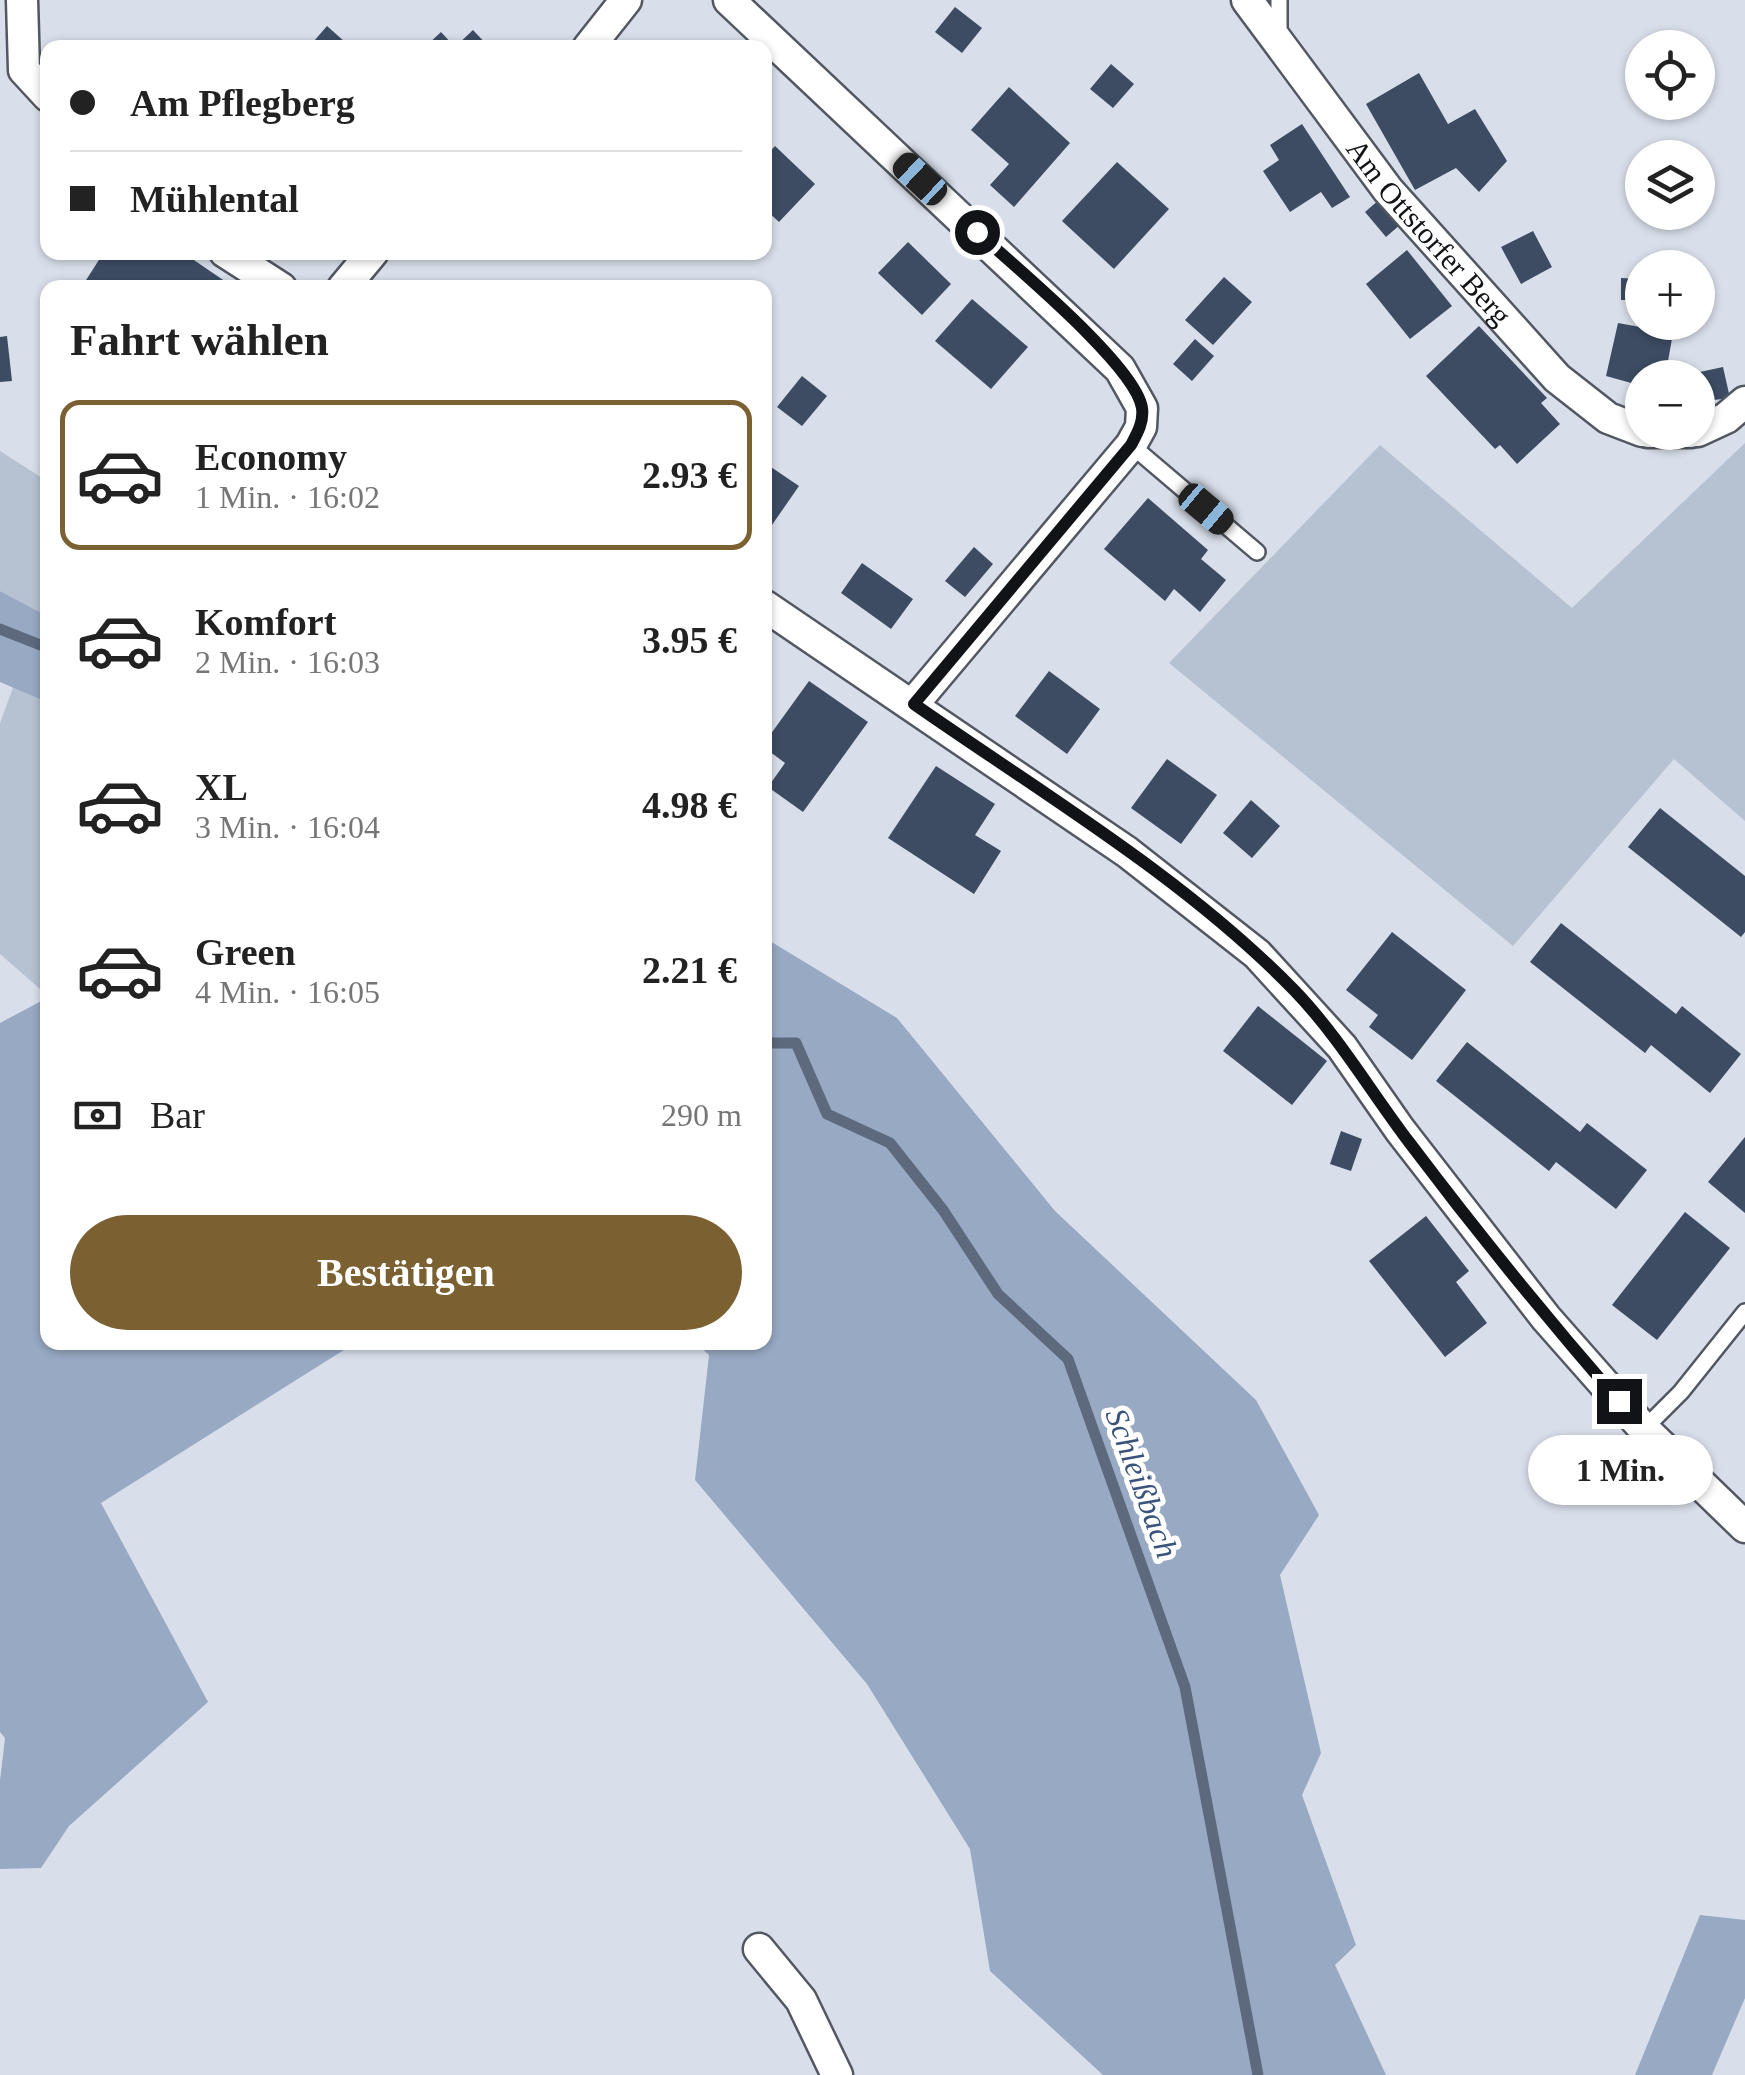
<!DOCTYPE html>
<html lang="de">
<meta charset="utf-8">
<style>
body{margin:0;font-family:Georgia,serif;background:#f6f6f6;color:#222;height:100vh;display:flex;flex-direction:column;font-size:38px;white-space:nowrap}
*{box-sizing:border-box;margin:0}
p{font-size:32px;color:#767676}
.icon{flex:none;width:55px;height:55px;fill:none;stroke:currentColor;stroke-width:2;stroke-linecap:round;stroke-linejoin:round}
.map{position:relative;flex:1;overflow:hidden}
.details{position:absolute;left:40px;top:280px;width:732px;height:1070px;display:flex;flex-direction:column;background:#fff;border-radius:20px;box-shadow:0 2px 8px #0004}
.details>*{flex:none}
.guide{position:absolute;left:40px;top:40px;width:732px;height:220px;border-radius:20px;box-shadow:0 2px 8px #0004;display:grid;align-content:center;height:220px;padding:0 30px;background:#fff}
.tools{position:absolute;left:1625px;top:30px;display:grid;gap:20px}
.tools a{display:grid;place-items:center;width:90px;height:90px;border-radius:50%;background:#fff;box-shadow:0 2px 8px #0004;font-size:50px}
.end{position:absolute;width:45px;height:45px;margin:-22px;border:12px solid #111317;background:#fff;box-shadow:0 0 0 5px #fff}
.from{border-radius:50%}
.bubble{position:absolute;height:70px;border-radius:35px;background:#fff;box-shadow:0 2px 8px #0004;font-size:32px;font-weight:600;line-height:70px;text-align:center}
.car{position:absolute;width:30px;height:60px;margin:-30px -15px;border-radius:12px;box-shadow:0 0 8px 2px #0007;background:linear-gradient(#222 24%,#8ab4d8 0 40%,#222 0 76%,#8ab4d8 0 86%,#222 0)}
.guide b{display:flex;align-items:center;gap:35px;height:95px;font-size:38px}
.guide b+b{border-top:2px solid #e0e0e0}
.guide i{width:25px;height:25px;background:#222}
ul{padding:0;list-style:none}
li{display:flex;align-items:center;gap:30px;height:150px;margin:0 20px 15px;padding:0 10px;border:5px solid transparent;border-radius:20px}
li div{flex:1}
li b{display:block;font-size:38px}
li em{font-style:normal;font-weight:600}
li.current{border-color:#7b6032}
li>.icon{width:90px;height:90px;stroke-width:1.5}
h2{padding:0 30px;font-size:45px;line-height:120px}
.pay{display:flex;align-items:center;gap:25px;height:110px;padding:0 30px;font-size:38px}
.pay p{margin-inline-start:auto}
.action{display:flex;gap:20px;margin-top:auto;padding:20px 30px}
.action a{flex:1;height:115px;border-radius:60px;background:#7b6032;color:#fff;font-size:40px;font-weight:600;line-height:115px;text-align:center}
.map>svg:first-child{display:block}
.green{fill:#b6c1d1}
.forest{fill:#97a9c3}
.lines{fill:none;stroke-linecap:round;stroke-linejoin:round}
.stream{stroke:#5d697c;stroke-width:11}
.building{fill:#3d4c63}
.lane-casing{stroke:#525861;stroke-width:20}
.street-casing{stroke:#525861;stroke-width:35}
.lane{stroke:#fff;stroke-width:15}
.street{stroke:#fff;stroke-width:30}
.route{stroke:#111317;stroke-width:12}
.labels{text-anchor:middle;stroke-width:10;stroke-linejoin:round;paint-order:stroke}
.street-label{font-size:30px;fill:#111317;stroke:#fff}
.water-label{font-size:32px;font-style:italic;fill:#39537a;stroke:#fff}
</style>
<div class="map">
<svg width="1745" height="2075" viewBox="0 0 1745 2075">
<rect width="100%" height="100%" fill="#d8dfea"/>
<path class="green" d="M1745 443V821L1674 759 1513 946 1169 663 1380 445 1572 608Z
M0 451 47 481V616L0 591Z
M14 685 47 702V995L0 954V723Z"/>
<path class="forest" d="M0 591 47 616V702L0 682Z
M765 938 897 1018 1055 1211 1256 1400 1319 1515 1280 1575 1321 1753 1302 1795 1356 1945 1335 1965 1386 2075H1103L990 1971 970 1849 867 1684 695 1480 709 1355 696 1343 765 1342Z
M47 998 48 1342 355 1343 101 1503 208 1702 69 1826 41 1868 0 1869V1781L5 1738 0 1732V1023Z
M1700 1915 1745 1920V1998L1712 2075H1635Z"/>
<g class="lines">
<path class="stream" d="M0 629 48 648
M765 1043H796L827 1114 890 1143 943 1210 998 1294 1068 1359 1185 1687 1258 2075"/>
</g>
<path class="building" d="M955 7 982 28 962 53 935 32Z
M327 26 345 42 340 48H308Z
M473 30 490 48H424L441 32 455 47Z
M1111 64 1134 84 1113 108 1090 89Z
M1419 73 1448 124 1475 109 1507 161 1479 192 1456 168 1415 190 1366 104Z
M1009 87 1070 143 1014 207 990 185 1009 164 971 130Z
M1302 124 1350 197 1332 208 1321 192 1290 212 1263 171 1279 160 1270 145Z
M775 146 815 184 779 222 765 209V157Z
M1117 162 1169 209 1114 269 1062 221Z
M1380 199 1401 224 1386 237 1365 212Z
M1533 231 1552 267 1521 284 1501 247Z
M908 242 951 284 922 315 878 273Z
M1407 250 1452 306 1410 339 1366 284Z
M104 252H182L235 288H81Z
M1224 277 1252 302 1213 345 1185 320Z
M1621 278 1642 279V300H1621Z
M972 299 1028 347 991 389 935 341Z
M1618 323 1673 333 1665 378H1642V386L1606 376Z
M1479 326 1547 398 1541 403 1560 424 1517 464 1500 445 1495 449 1426 376Z
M7 336 12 381 0 382V337Z
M1195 339 1214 356 1192 381 1173 364Z
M1723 367 1730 398 1698 402V378H1672Z
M802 376 827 396 802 426 777 407Z
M765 463 799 486 765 535Z
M1148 498 1208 550 1201 559 1226 580 1200 612 1174 589 1165 601 1104 549Z
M974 547 993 564 965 597 945 581Z
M862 563 913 599 891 629 841 593Z
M1049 671 1100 709 1067 754 1015 716Z
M809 681 868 722 803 812 768 787 785 763 765 748V742Z
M1167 759 1217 795 1181 844 1131 808Z
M936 766 995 804 975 835 1001 851 974 894 888 838Z
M1251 800 1280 826 1252 858 1223 833Z
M1660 808 1745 876V932L1741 937 1628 847Z
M1561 923 1676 1014 1682 1006 1741 1054 1710 1093 1651 1045 1645 1053 1530 962Z
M1392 932 1466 990 1412 1060 1369 1027 1378 1015 1346 990Z
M1258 1006 1327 1061 1292 1105 1223 1051Z
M1467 1042 1580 1132 1587 1123 1647 1170 1616 1209 1556 1162 1549 1171 1436 1081Z
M1341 1131 1362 1139 1351 1171 1330 1164Z
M1745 1137V1213L1708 1182Z
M1685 1212 1730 1248 1657 1340 1612 1305Z
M1426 1216 1469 1271 1456 1282 1487 1323 1445 1357 1369 1261Z"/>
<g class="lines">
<defs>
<path id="lane" d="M1279 0V37
M1131 445 1257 552
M1644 1429 1681 1392 1745 1312"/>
<g id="street">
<path d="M22 0 24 70 48 96"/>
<path d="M729 0 1120 369 1142 408 1141 427 1131 445 914 703"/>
<path id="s1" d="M1247 0 1388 190 1557 378 1608 418 1642 431"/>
<path d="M588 48 626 0"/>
<path d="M225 252 281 288"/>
<path d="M343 288 373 252"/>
<path d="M1698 431 1726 418 1745 402"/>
<path d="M1648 432H1691"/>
<path d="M765 606 1127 852 1257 954 1342 1047 1400 1130 1546 1318 1644 1429 1745 1527"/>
<path d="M759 1949 801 2000 837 2075"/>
</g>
</defs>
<use href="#lane" class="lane-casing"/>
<use href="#street" class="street-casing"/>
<use href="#lane" class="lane"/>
<use href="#street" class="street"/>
</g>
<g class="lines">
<path class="route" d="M977 232C1012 264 1136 366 1142 408 1144 422 1137 434 1131 445L914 704C1043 794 1185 878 1295 991 1339 1037 1371 1092 1409 1142 1476 1231 1546 1317 1619 1401"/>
</g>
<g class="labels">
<g class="street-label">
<text dy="10" stroke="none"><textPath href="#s1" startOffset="295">Am Ottstorfer Berg</textPath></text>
</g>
<g class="water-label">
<text transform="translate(1142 1483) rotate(70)" y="11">Schleißbach</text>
</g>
</g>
</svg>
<div class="tools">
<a><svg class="icon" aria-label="locate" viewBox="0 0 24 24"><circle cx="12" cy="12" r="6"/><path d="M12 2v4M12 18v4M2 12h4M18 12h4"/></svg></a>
<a><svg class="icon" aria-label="layers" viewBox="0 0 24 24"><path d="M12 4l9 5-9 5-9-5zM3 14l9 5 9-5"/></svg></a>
<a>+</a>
<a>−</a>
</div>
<i class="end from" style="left:977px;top:232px"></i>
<i class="end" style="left:1619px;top:1401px"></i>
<div class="bubble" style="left:1528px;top:1435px;width:185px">1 Min.</div>
<i class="car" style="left:920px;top:179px;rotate:313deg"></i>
<i class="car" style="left:1206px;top:509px;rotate:130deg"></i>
<div class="guide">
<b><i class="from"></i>Am Pflegberg</b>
<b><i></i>Mühlental</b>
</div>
<section class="details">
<h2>Fahrt wählen</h2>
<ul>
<li class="current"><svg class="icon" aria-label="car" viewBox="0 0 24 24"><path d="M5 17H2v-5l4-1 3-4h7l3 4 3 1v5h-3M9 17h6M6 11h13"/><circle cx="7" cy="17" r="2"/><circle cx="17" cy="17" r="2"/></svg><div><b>Economy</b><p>1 Min. · 16:02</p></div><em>2.93 €</em></li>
<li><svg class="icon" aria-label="car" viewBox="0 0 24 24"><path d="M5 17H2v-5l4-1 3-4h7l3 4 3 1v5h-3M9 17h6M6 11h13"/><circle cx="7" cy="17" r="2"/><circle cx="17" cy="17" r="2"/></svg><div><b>Komfort</b><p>2 Min. · 16:03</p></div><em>3.95 €</em></li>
<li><svg class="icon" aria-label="car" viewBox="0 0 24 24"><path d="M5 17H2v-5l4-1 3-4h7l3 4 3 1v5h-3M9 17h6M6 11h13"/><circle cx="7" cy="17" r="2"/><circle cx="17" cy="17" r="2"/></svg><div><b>XL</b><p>3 Min. · 16:04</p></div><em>4.98 €</em></li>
<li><svg class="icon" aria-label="car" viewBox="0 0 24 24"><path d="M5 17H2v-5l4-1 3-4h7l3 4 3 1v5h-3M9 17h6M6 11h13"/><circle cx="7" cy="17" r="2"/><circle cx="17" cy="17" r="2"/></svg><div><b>Green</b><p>4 Min. · 16:05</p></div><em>2.21 €</em></li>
</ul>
<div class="pay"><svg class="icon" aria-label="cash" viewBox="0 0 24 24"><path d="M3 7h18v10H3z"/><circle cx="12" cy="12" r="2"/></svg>Bar<p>290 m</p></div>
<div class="action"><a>Bestätigen</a></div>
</section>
</div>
